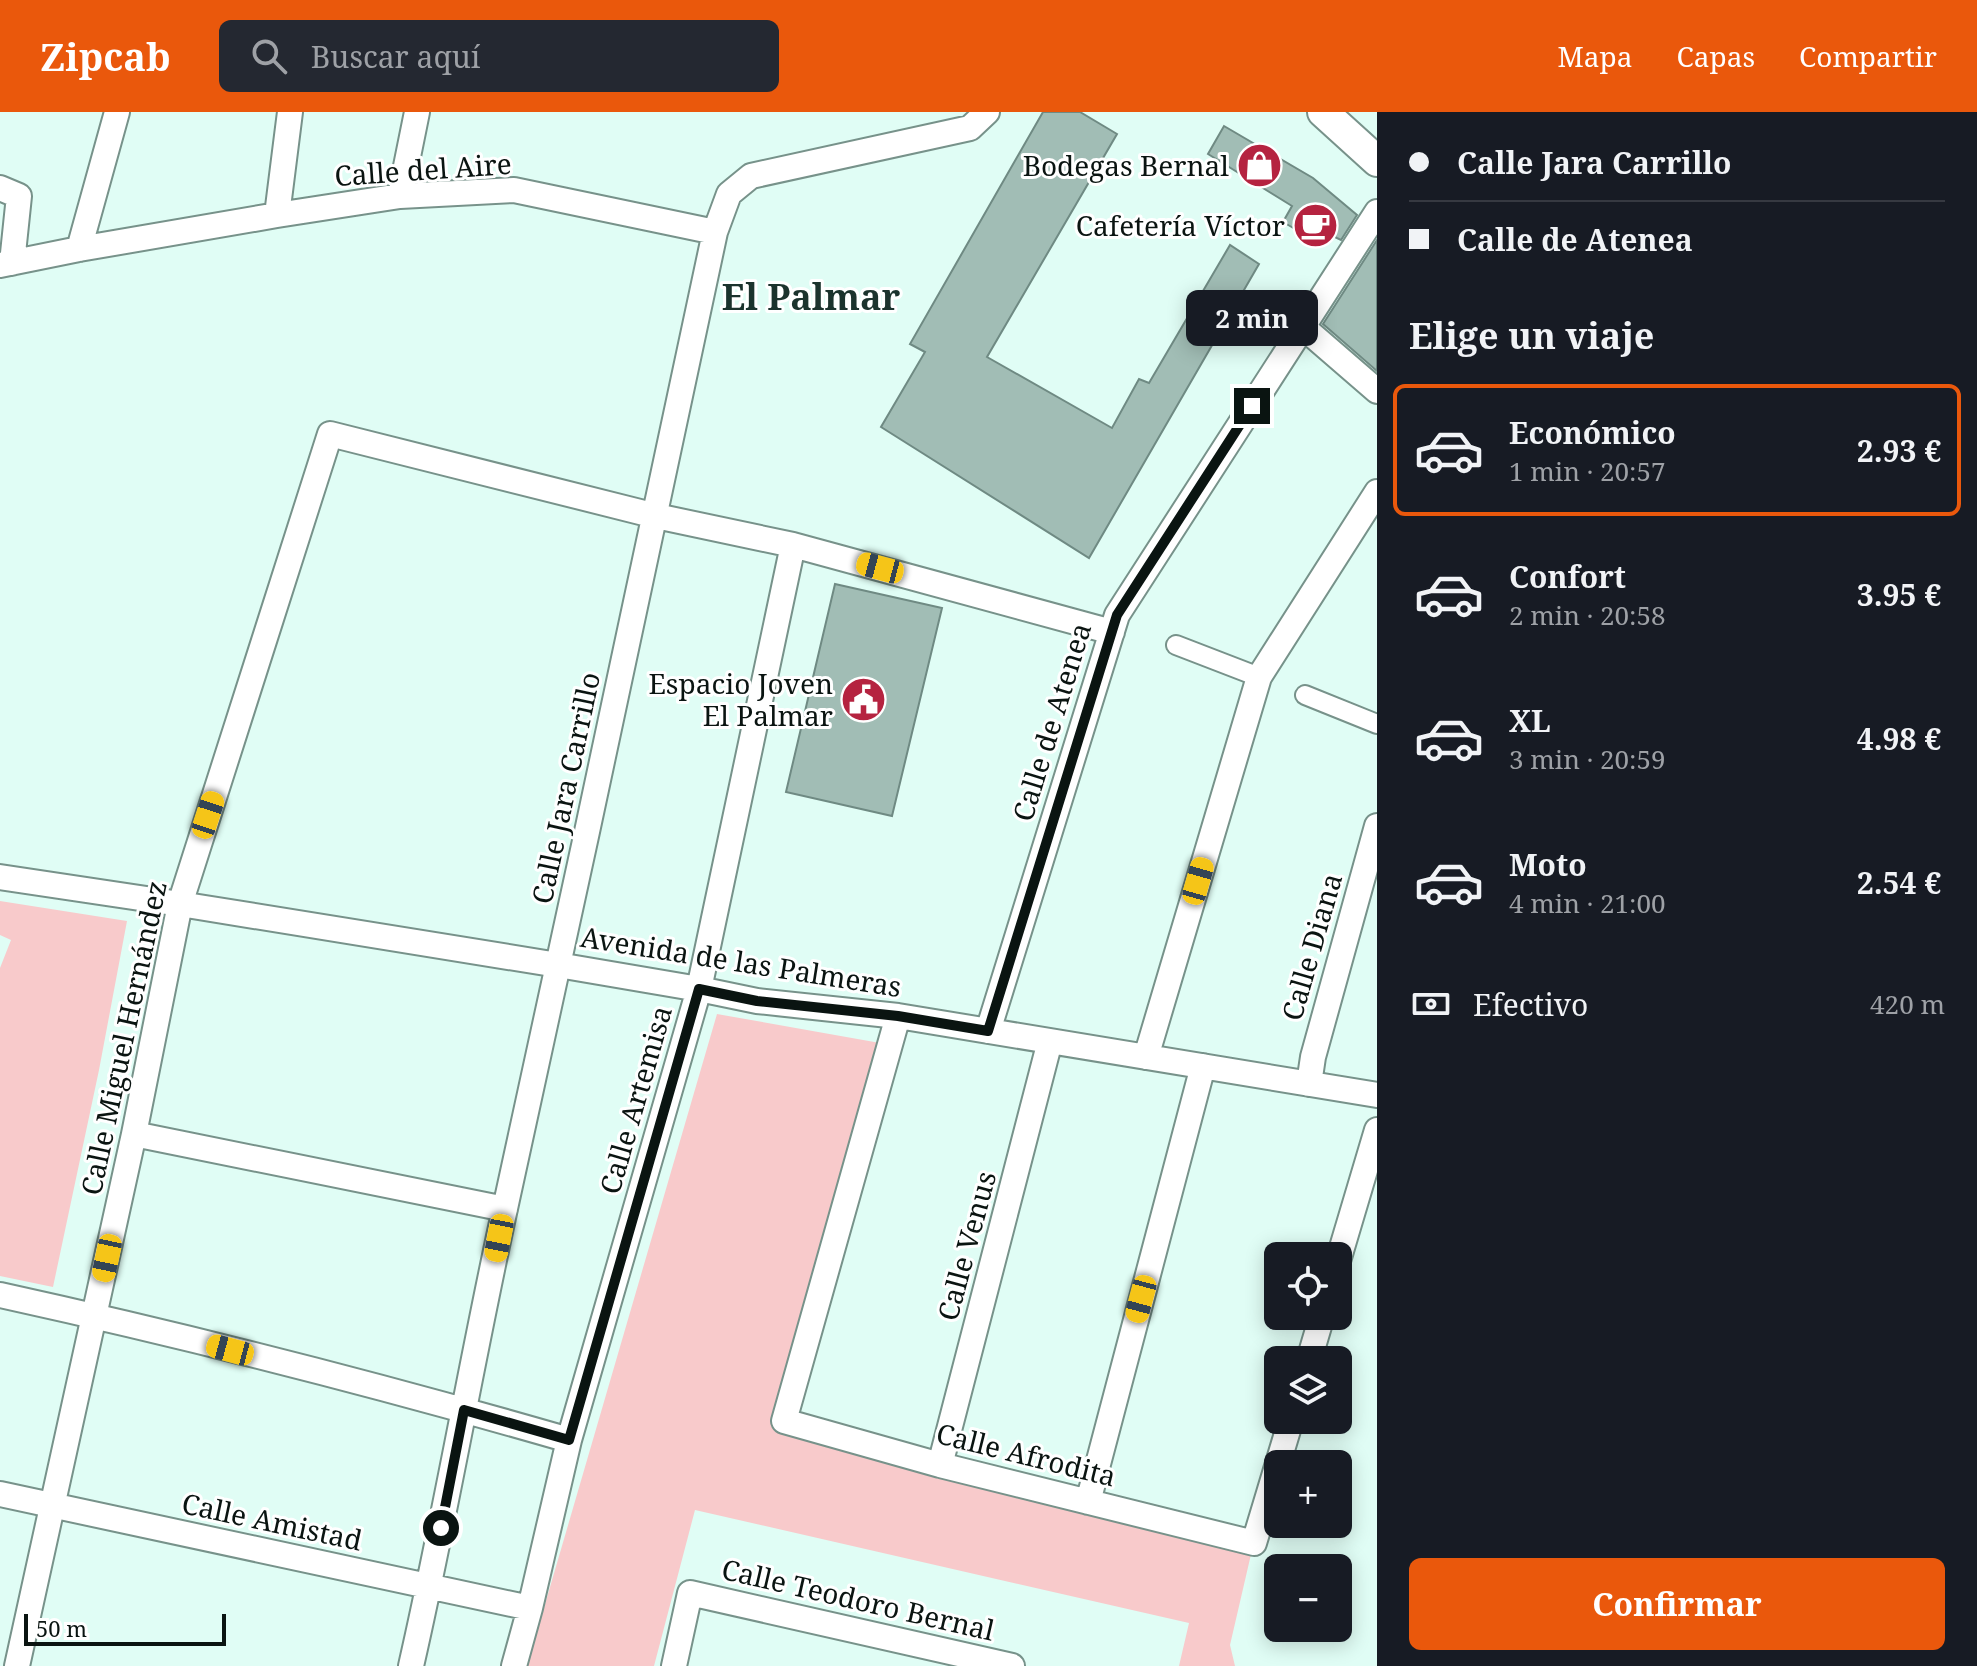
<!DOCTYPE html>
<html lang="es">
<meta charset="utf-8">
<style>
body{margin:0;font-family:"Noto Serif",serif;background:#242831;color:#f1f3f6;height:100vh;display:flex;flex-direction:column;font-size:30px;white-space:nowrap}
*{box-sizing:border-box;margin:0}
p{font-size:26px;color:#9ea1a6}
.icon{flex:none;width:44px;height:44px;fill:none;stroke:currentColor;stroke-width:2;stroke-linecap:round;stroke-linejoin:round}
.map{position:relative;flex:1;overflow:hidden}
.sheet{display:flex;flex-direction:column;background:#171b24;width:600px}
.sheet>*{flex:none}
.guide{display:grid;align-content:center;height:176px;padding:0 32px;background:#171b24}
.controls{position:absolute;left:1264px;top:1130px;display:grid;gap:16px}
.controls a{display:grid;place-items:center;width:88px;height:88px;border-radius:12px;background:#171b24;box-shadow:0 4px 20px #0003;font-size:40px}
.scale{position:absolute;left:24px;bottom:20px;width:202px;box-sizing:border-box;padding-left:8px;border:4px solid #0a1411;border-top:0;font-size:22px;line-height:28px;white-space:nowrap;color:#0a1411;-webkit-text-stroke:6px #fff;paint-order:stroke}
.end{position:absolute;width:36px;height:36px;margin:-18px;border:10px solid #0a1411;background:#fff;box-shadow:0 0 0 4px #fff}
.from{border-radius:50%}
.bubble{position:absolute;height:56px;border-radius:12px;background:#171b24;box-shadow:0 4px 20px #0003;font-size:26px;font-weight:700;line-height:56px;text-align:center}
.car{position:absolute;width:24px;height:48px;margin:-24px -12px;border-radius:10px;box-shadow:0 0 6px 2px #0007;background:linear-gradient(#f5c518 24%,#345 0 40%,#f5c518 0 76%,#345 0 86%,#f5c518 0)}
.guide b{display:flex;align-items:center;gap:28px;height:76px;font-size:30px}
.guide b+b{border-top:2px solid #363941}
.guide i{width:20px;height:20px;background:#f1f3f6}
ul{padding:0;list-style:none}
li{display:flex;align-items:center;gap:24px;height:132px;margin:0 16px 12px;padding:0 16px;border:4px solid transparent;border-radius:12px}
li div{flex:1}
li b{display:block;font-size:30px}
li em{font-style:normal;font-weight:700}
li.current{border-color:#ea580c}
li>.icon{width:72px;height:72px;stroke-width:1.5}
h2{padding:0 32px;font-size:36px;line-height:96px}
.pay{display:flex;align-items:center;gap:20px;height:88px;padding:0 32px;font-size:30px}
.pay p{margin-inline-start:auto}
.button{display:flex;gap:16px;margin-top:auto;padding:16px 32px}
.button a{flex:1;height:92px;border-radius:12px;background:#ea580c;color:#fff;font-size:32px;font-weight:700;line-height:92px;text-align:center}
header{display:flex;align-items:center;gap:48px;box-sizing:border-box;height:112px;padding:0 40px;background:#ea580c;color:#fff}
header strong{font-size:38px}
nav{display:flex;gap:44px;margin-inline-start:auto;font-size:28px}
.search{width:560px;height:72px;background:#242831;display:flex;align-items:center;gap:20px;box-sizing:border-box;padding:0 28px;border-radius:12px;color:#9ea1a6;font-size:30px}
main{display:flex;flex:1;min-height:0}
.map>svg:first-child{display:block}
.green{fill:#f8cacb}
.building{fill:#a1bdb5;stroke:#6f8a83;stroke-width:2}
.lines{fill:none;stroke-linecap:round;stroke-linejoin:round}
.pedestrian-casing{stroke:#77928a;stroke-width:22}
.minor-casing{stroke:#77928a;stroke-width:28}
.tertiary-casing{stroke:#77928a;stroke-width:34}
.pedestrian{stroke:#fff;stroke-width:18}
.minor{stroke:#fff;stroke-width:24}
.tertiary{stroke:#fff;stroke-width:30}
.route{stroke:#0a1411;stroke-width:10}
.labels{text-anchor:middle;stroke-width:6;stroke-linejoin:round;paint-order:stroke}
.poi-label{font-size:28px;fill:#0a1411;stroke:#fff;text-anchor:end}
.street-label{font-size:28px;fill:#0a1411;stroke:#fff}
.district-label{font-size:36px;font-weight:bold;fill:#1b332d;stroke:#fff}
</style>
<header>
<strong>Zipcab</strong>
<div class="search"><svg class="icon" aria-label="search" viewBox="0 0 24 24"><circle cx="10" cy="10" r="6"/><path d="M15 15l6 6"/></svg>Buscar aquí</div>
<nav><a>Mapa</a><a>Capas</a><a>Compartir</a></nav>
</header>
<main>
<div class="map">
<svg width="1377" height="1554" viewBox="0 0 1377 1554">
<rect width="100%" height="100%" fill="#e0fdf5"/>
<path class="green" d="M0 789 127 809 99 958 53 1175 0 1164V856L11 828 0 823Z
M717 902 880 931 772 1312 1252 1438 1230 1533 1235 1554H1179L1189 1511 695 1398 654 1554H527Z"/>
<path class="building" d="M1043 0H1080L1117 22 987 245 1112 316 1139 267 1149 271 1230 133 1259 152 1089 446 881 315 925 240 910 232Z
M1224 14 1313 66 1357 103 1341 128 1320 118 1314 128 1283 110 1292 94 1208 42Z
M1377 128V259L1323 212Z
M835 472 942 496 892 704 786 680Z"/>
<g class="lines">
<defs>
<path id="pedestrian" d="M1176 533 1259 565
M1305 583 1377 612"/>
<path id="minor" d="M0 76 19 84 12 151
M400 84 417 0
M277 103 290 0
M79 137 117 0
M0 153 79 137 277 103 400 84 514 78 715 120
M1303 215 1377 279
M0 765 180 792 558 853 699 877 757 889 898 904 1377 983
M898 904 784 1309 940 1353 1254 1431 1291 1308
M988 919 1117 503 1377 100
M1146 945 1259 565 1377 380
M1309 972 1313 945 1377 714
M134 1022 505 1097
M1338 1149 1377 1018
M0 1183C191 1225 382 1274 569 1328
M1309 1248 1322 1204
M940 1353 1050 929
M0 1382 530 1496
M1088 1390 1203 954
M17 1554 134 1022 180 792 330 322 656 404 793 433 1112 520
M411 1554C446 1401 472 1246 506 1092 576 768 648 445 715 120L729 82 751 64 970 16 987 0
M514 1554 530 1496 569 1328 699 877 793 433
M674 1554 690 1481 1012 1554"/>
<path id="tertiary" d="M1323 0 1377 49"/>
</defs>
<use href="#pedestrian" class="pedestrian-casing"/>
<use href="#minor" class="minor-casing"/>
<use href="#tertiary" class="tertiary-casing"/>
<use href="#pedestrian" class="pedestrian"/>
<use href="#minor" class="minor"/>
<use href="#tertiary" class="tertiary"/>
</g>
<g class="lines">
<path class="route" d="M441 1416 464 1298 569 1328 699 877 757 889 898 904 988 919 1117 503 1252 294"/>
</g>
<defs>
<symbol id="shop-disc" viewBox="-11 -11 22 22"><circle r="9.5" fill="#b52340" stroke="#fff"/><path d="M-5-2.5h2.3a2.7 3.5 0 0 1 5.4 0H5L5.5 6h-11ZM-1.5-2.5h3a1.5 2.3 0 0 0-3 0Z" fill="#fff"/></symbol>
<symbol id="cafe-disc" viewBox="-11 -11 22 22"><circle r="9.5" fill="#b52340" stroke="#fff"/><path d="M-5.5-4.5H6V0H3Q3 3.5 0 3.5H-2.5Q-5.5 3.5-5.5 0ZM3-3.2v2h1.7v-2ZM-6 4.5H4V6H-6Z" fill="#fff"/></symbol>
<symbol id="civic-disc" viewBox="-11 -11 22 22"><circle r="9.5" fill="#b52340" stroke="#fff"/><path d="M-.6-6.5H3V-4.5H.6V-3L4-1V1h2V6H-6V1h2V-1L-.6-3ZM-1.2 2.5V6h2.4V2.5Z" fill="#fff"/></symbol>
</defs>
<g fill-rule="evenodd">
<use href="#shop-disc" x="1234" y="28" width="51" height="51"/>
<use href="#cafe-disc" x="1290" y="88" width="51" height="51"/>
<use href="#civic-disc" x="838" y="562" width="51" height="51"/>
</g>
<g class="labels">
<g class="poi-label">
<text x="1229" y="64">Bodegas Bernal</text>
<text x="1285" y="124">Cafetería Víctor</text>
<text x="833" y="582">Espacio Joven<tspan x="833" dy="32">El Palmar</tspan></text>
</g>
<g class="street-label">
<text transform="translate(423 58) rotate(-4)" y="10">Calle del Aire</text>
<text transform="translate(1052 610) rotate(-73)" y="10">Calle de Atenea</text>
<text transform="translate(566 676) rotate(-78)" y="10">Calle Jara Carrillo</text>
<text transform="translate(1312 835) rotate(-74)" y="10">Calle Diana</text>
<text transform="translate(741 850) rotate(9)" y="10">Avenida de las Palmeras</text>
<text transform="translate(124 926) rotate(-78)" y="10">Calle Miguel Hernández</text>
<text transform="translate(636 988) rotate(-74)" y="10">Calle Artemisa</text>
<text transform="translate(967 1134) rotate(-75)" y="10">Calle Venus</text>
<text transform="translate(1026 1343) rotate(14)" y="10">Calle Afrodita</text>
<text transform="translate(272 1410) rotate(12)" y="10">Calle Amistad</text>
<text transform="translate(858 1488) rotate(13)" y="10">Calle Teodoro Bernal</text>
</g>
<g class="district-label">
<text x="811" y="198">El Palmar</text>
</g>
</g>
</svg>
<div class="controls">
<a><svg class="icon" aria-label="locate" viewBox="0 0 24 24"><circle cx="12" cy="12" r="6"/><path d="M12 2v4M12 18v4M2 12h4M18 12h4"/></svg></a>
<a><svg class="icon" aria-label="layers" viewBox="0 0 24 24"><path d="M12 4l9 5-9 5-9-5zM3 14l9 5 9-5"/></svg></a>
<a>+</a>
<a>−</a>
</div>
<div class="scale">50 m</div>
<i class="end from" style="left:441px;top:1416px"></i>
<i class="end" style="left:1252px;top:294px"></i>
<div class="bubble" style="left:1186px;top:178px;width:132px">2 min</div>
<i class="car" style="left:880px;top:456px;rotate:285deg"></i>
<i class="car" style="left:208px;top:703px;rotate:18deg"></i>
<i class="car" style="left:1198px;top:769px;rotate:16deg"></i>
<i class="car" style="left:499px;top:1126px;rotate:191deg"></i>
<i class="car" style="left:107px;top:1146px;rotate:192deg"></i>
<i class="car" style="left:1141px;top:1187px;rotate:195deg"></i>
<i class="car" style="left:230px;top:1238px;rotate:285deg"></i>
</div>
<section class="sheet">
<div class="guide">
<b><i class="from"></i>Calle Jara Carrillo</b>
<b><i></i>Calle de Atenea</b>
</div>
<h2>Elige un viaje</h2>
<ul>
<li class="current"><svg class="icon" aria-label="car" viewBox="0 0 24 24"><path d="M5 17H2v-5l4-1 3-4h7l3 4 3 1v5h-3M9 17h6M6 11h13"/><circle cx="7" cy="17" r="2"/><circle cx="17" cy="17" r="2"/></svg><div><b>Económico</b><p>1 min · 20:57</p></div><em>2.93 €</em></li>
<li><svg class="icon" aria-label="car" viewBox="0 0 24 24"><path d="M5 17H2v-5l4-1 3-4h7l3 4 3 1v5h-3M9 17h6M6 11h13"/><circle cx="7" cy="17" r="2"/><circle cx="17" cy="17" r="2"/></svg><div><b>Confort</b><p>2 min · 20:58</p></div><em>3.95 €</em></li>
<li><svg class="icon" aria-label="car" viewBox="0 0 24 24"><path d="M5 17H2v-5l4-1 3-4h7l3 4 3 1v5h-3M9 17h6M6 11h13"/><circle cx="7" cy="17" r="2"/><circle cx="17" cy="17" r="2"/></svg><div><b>XL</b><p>3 min · 20:59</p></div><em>4.98 €</em></li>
<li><svg class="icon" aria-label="car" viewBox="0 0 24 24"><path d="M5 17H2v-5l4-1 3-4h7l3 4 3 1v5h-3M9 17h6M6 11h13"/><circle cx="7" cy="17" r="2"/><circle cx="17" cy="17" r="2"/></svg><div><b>Moto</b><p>4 min · 21:00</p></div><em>2.54 €</em></li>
</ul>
<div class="pay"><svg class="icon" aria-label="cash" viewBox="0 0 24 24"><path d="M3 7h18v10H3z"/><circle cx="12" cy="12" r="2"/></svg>Efectivo<p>420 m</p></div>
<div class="button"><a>Confirmar</a></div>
</section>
</main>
